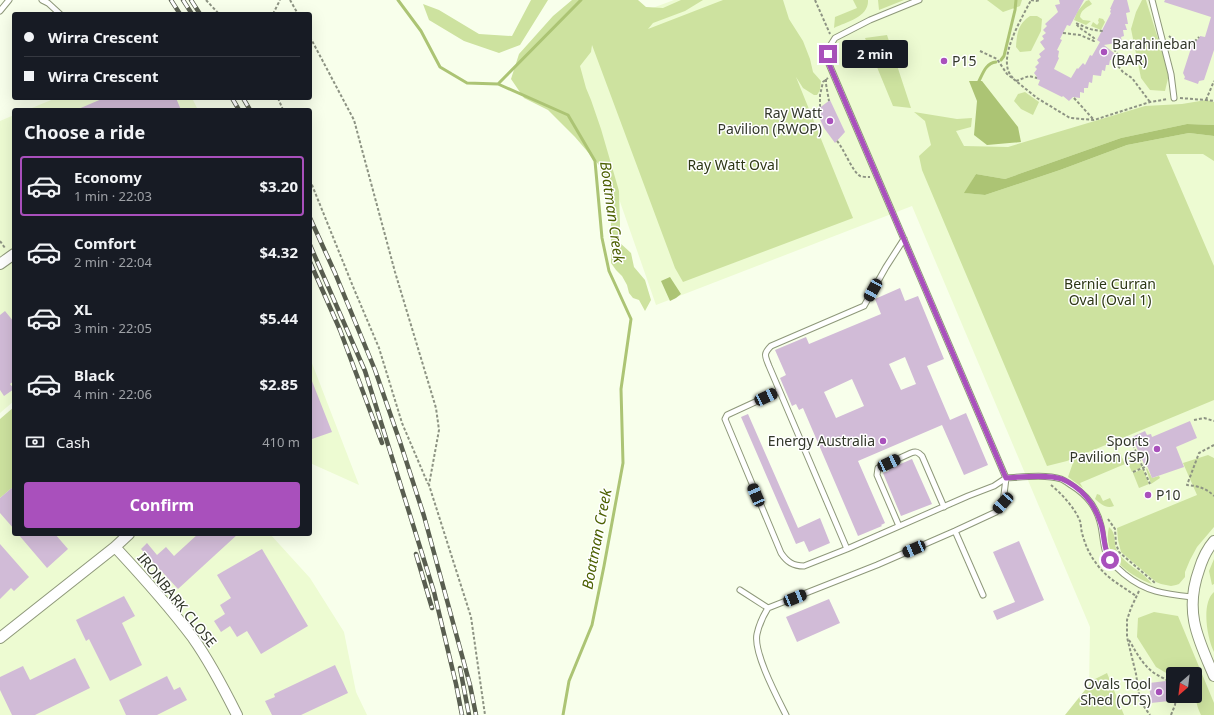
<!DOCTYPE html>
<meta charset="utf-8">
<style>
body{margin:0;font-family:"Noto Sans",sans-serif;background:#242831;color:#f1f3f6;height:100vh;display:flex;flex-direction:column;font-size:15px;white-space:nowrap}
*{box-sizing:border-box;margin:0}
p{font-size:13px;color:#9ea1a6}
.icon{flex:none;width:22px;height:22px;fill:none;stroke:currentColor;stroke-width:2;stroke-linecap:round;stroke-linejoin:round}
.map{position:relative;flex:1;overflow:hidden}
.drawer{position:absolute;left:12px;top:108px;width:300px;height:428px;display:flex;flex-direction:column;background:#171b24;border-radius:4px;box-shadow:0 4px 16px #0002}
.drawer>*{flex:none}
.guide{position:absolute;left:12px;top:12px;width:300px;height:88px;border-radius:4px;box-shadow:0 4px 16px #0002;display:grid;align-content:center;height:88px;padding:0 12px;background:#171b24}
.needle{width:26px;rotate:208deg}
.tools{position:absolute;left:1166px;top:667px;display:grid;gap:8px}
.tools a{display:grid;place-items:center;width:36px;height:36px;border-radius:4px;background:#171b24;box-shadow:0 4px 16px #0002;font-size:20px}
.end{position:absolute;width:18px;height:18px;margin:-9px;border:5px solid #a950bc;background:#fff;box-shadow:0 0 0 2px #fff}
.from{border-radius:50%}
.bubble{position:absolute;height:28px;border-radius:4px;background:#171b24;box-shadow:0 4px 16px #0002;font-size:13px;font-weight:700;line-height:28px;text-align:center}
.car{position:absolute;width:12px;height:24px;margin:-12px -6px;border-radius:5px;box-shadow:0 0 3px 1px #0007;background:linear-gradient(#222 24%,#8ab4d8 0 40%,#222 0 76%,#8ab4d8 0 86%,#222 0)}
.guide b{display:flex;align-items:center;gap:14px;height:38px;font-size:15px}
.guide b+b{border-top:1px solid #363941}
.guide i{width:10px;height:10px;background:#f1f3f6}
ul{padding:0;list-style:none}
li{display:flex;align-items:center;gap:12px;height:60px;margin:0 8px 6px;padding:0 4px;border:2px solid transparent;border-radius:4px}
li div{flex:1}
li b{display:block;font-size:15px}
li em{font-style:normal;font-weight:700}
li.current{border-color:#a950bc}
li>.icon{width:36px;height:36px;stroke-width:1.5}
h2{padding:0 12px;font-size:18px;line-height:48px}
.pay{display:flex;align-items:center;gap:10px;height:44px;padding:0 12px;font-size:15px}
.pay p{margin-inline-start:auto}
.button{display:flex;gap:8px;margin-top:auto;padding:8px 12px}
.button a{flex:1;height:46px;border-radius:4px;background:#a950bc;color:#fff;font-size:16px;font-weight:700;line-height:46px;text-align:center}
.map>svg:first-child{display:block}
.built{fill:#edfbd2;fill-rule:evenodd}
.green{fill:#cde29f}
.water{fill:#acc474}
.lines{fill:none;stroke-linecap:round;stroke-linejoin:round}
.stream{stroke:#acc474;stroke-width:3}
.building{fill:#d1bbd7;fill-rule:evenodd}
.lane-casing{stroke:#8e987a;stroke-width:7}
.street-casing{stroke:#8e987a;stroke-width:12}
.path{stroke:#8d9383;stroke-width:2;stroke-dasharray:3 2;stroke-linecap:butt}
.lane{stroke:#fff;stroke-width:5}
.street{stroke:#fff;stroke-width:10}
.rail-casing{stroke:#595e50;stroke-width:4.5}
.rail{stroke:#fff;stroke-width:3;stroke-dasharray:9;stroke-linecap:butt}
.route{stroke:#a950bc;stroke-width:5}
.poi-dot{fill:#a950bc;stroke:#fff;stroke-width:1.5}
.labels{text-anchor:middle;stroke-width:3;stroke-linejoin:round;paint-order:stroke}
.poi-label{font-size:14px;fill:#32372a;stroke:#fff;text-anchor:end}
.park-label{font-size:14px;fill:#2d3715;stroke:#fff}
.street-label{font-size:14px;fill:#32372a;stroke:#fff}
.water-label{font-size:15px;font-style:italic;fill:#4c6000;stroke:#fff}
</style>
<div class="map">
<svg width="1214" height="715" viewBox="0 0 1214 715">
<rect width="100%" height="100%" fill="#f8ffeb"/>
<path class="built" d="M674 0H1214V715H1075L1089 688 1090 627 912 206 656 305 564 41ZM1173 674H1195V696H1173Z
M56 98H192L198 110H27Z
M14 115V401L0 413V121Z
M310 358 359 485 310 463Z
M14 486V534H270L310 578 344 632 356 692 367 715H0V498Z"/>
<path class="green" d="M531 0H548L520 45 499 53 464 41 429 20 423 4 439 10 479 34 512 36Z
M572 0H638L646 7 663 8 681 0H703L685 11 653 23 648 29 723 0H783L789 19 803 41 810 59 813 72 821 81 820 90 817 95H814L803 88 796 77 853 218 683 282 675 268 592 45 591 52 580 66 586 88 591 100 601 129 619 191 620 225 619 242 631 253 634 267 645 280 651 300 645 311 639 300 633 298 629 293 627 285 622 276 616 270 611 263V224L607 193 599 165 575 137 548 110 524 98 511 79 519 54 553 16Z
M853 0H868C869 17 847 22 834 28L835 17 857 8Z
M878 0H904L879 10Z
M987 0H1022L1020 6 1003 12Z
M1089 0 1092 4C1086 8 1081 10 1080 17L1083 20 1091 21 1086 25 1074 20 1077 12 1086 1Z
M1142 0H1146L1169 74 1165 91 1150 90 1141 78 1131 29 1136 12Z
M1030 16H1037L1042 19 1041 31 1031 51 1020 52 1016 47C1017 33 1018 24 1030 16Z
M1099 18 1103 19 1105 22 1101 30 1091 26 1093 22 1097 25 1098 24 1099 22 1098 21Z
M887 35 911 108 893 106 865 38Z
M1025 92 1039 102 1033 115 1021 109 1014 101 1018 94Z
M1206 100 1214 102V125L1187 124 1121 138 1005 179 976 174 965 193 985 195 1060 170 1127 145 1189 133 1214 136V161L1203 154H1166L1214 266V400L1067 461 1047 466 922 170 919 156 931 145 925 121 914 112 957 119 972 118 971 127 956 131 964 146 1008 147 1145 106 1182 104Z
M14 407V486L0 498V419Z
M1095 452 1099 463 1120 453 1125 464 1080 483 1083 488 1068 477 1074 460Z
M1136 454 1142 467 1132 472 1126 459Z
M1208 455 1214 458V527L1197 547 1190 560 1185 572V577L1179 584 1176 585 1171 586 1161 584 1156 582 1121 552 1118 540 1117 528 1197 495 1183 463Z
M1147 468 1152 478 1159 476 1160 478 1151 484 1146 469Z
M1143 469 1149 484 1139 488 1133 473Z
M1097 494 1100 495 1103 501 1110 498 1114 506C1106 509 1101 504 1095 499Z
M1109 527C1117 533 1113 543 1117 551 1125 565 1143 571 1152 584 1128 575 1102 556 1109 527Z
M1214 559V584L1212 585 1209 571Z
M1214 592V652C1207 638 1201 603 1214 592Z
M1154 612 1178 616 1214 703V715H1201C1194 702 1195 688 1195 674H1173V677L1156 667 1137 637 1138 618Z
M1107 673 1124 715H1065L1093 680Z"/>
<path class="water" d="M969 81H982L1018 127 1021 142 987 145 974 135 977 101Z
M1187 124 1214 125V136L1189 133 1127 145 1060 170 985 195 964 193 976 174 1005 179 1121 138Z
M670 277 681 294 676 298 670 301 661 281Z"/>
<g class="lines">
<path class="stream" d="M398 0 421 31 440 67 467 83 498 84 568 115 595 161 602 238 609 271 631 319 621 389 623 463 604 566 592 625 569 681 563 715
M1001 60 1004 56 1015 10 1016 0
M979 81C983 73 986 63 996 62
M498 84 581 0"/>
</g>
<path class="building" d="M1059 0H1084L1070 26 1067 25 1060 39 1062 40 1057 50 1059 51 1058 57 1059 58 1054 69 1071 78 1077 68 1078 69 1083 63 1085 65 1090 55 1092 56 1100 42 1097 40 1111 13 1110 12 1111 9H1110L1114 0H1127L1130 12 1126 13 1128 24H1125L1127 30H1123L1124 36 1121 37 1122 42 1104 45 1114 53 1113 60H1110L1109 65H1106L1105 71 1102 70 1101 76 1093 75 1092 83 1089 82 1088 88H1084V93L1080 92V98L1073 97 1069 101 1063 96 1062 97 1038 85 1040 80 1036 79 1037 77 1034 73 1037 69 1035 67 1039 63 1037 60 1041 57 1039 54 1045 49 1040 42 1044 39 1042 36 1046 33 1043 30 1047 26 1045 24 1058 12 1055 5 1060 4Z
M1165 0H1214V50L1204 80 1199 81 1198 84 1184 79 1185 77 1183 73 1192 45 1199 38 1200 36 1205 37 1211 17 1164 2Z
M104 98H176L181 110H76Z
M830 100 845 132 835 143 824 128 817 113 818 109Z
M900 288 905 301 918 296 944 359 927 366 950 420 966 413 988 465 964 475 942 425 858 461 885 523 881 525 882 526 858 536 803 408 799 410 796 404 792 406 780 378 786 375 775 350 806 337 809 344 881 314 875 299ZM905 357 916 384 901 390 889 364ZM852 379 864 406 836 418 824 392Z
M5 311 14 322V381L10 384 14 389 4 396 0 390V315Z
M310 376 332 432 312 439 310 434Z
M748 414 798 528 820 518 830 543 809 552 804 541 796 544 741 417Z
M1190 421 1197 438 1176 447 1184 467 1152 478 1146 463 1144 464 1132 437 1145 431 1147 435 1151 434 1152 437Z
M912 459 932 504 901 516 883 473 889 471V469Z
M14 486V529L0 513V498Z
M18 534H55L68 549 47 568Z
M198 534H238L178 589 141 549 147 543 157 555 166 547 174 556Z
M1019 541 1044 600 997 620 993 611 1015 602 993 552Z
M0 544 29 577 14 591 11 588 0 599Z
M262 549 308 626 261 654 247 631 237 637 230 626 221 632 214 621 225 614 220 605 231 598 217 575Z
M124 596 135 616 122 623 142 665 110 681 89 639 86 641 76 620Z
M829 599 840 623 797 642 786 617Z
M75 658 90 688 35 715H12L0 690V677L23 666 30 680Z
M335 665 348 693 301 715H272L265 701 275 697 274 694Z
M167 676 174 690 180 687 187 700 157 715H126L119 700Z
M1166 681 1169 701 1151 703 1149 683Z"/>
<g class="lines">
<defs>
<path id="lane" d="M42 0 48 3 60 14
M919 0 870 20 835 38 830 46 828 54 829 64 1006 478C1022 477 1046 474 1061 479 1064 480 1068 483 1071 485 1087 495 1097 507 1101 526 1103 535 1103 544 1106 553 1110 562 1117 568 1124 574 1146 592 1164 594 1192 597
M1152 0 1171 74 1174 98
M0 11 9 0
M899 526 877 475 878 468 911 453C916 451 918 452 922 456L944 507
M955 531 983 595
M847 549 769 366C765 356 763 354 771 346L864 306 886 267 904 239
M740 590 768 608 877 565 955 531 996 512 1003 503 1006 478 994 486 968 496 847 549 804 566C793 566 787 562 781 553L725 419 727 415 779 391
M768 608C763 616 759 625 757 634 753 652 777 697 786 715"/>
<path id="street" d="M0 264 14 254
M1214 541C1207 549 1202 560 1199 570 1184 612 1198 639 1214 676
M115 547C142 576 169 606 193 638 210 662 224 689 237 715
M0 638 115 547 129 534"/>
</defs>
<use href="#lane" class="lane-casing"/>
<use href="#street" class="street-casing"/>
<path class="path" d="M206 0 219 14
M290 0 298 14
M815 0 830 34
M1031 0 1036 1 1040 0
M273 14 280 0
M1063 33 1080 35 1094 41 1095 40 1094 38 1080 28 1076 24V23C1086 28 1094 31 1104 31
M1169 36 1178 44 1187 46 1194 42 1199 37
M310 37 354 120 395 272 436 408 439 430 429 485 471 617 485 715
M1114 49 1120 58 1117 65 1123 72 1132 78 1150 102
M980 51 997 59 1007 74 1016 81 1037 98 1070 118 1094 120 1150 102 1168 99
M1013 78C1011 76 1009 73 1008 70 1002 50 1022 18 1031 0
M826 79V84L829 101
M1016 81 1029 76 1037 78
M278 98 283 110
M1074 98 1094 120
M1180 98 1206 100 1214 101
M1206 100 1214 81
M820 107V95L823 82 828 78
M837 141C844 149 852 171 860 176 863 177 867 177 870 177
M310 180 354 289 379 348 402 423 428 484
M0 241 5 248
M1194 420 1204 418 1214 421
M1133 445 1150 484
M1214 445 1199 453 1187 485C1198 486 1206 488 1214 496
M1133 472 1147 466
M1051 485C1062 494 1074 507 1080 521 1081 524 1081 529 1082 533 1085 544 1089 554 1096 563 1106 578 1122 586 1136 596
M1108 519 1115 529 1116 544 1119 552 1155 583
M1139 591 1131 608 1127 620V637L1136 674 1140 701 1150 715
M1129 640C1136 652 1142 664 1154 673 1160 677 1167 679 1173 685
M1171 715 1175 705 1176 696"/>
<use href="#lane" class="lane"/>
<use href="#street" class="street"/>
<defs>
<path id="rail" d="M171 0 180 14
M183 0 192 14
M191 0 200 14
M232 98 239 110
M243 98 250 110
M310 218 335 273 375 370 400 442 424 516 470 685 476 715
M310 245 365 371 434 592 456 684 462 715
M310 262 340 330 382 443
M416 554 432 608
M460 668 469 715"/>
</defs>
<use href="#rail" class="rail-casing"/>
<use href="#rail" class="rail"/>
</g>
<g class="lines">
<path class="route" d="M828 54 829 64 1006 478C1021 477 1048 474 1062 479 1081 487 1095 504 1101 524 1105 537 1103 548 1110 560"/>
</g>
<g class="poi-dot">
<circle cx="1104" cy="52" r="4"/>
<circle cx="944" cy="61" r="4"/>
<circle cx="830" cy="121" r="4"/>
<circle cx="883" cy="441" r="4"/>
<circle cx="1157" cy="449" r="4"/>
<circle cx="1148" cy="495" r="4"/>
<circle cx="1159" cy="692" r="4"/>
</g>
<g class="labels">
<g class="poi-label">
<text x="1112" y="49" text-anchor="start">Barahineban<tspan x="1112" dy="16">(BAR)</tspan></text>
<text x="952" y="66" text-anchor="start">P15</text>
<text x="822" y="118">Ray Watt<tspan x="822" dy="16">Pavilion (RWOP)</tspan></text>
<text x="875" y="446">Energy Australia</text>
<text x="1149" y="446">Sports<tspan x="1149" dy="16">Pavilion (SP)</tspan></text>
<text x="1156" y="500" text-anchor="start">P10</text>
<text x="1151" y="689">Ovals Tool<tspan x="1151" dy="16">Shed (OTS)</tspan></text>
</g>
<g class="park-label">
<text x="733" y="170">Ray Watt Oval</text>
<text x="1110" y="289">Bernie Curran<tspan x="1110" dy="16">Oval (Oval 1)</tspan></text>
</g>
<g class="street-label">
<text transform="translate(177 600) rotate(51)" y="5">IRONBARK CLOSE</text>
</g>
<g class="water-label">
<text transform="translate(612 212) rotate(82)" y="5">Boatman Creek</text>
<text transform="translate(597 539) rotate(-79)" y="5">Boatman Creek</text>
</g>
</g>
</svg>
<div class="tools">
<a><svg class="needle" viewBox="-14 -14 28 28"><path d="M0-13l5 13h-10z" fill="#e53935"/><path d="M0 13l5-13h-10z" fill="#9ea1a6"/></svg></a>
</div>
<i class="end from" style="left:1110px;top:560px"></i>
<i class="end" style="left:828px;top:54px"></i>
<div class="bubble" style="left:842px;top:40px;width:66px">2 min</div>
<i class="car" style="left:873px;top:290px;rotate:209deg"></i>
<i class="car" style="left:766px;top:397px;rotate:65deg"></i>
<i class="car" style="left:889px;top:463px;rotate:65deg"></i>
<i class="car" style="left:756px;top:495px;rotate:337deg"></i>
<i class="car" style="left:1003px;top:503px;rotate:222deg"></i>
<i class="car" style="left:914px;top:549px;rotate:247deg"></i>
<i class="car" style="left:795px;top:598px;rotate:68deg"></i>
<div class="guide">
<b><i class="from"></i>Wirra Crescent</b>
<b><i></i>Wirra Crescent</b>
</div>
<section class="drawer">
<h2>Choose a ride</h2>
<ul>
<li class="current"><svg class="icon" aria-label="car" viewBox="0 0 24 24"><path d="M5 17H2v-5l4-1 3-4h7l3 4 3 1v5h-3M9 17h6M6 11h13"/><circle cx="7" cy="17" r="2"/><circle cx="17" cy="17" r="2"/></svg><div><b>Economy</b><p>1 min · 22:03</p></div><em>$3.20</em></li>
<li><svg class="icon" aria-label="car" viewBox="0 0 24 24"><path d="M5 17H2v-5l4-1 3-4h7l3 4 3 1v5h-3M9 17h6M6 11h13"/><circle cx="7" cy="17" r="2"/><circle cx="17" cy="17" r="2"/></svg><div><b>Comfort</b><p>2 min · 22:04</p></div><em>$4.32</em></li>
<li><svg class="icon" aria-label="car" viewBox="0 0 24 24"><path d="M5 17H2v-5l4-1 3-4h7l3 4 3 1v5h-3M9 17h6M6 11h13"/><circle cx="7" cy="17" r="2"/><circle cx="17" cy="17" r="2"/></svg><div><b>XL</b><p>3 min · 22:05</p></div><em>$5.44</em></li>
<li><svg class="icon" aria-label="car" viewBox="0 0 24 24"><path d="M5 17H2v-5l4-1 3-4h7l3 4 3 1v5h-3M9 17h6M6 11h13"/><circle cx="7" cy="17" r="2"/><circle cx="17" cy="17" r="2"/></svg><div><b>Black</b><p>4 min · 22:06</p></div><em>$2.85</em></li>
</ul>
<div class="pay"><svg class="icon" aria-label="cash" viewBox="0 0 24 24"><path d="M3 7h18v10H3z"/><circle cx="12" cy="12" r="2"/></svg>Cash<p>410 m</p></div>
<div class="button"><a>Confirm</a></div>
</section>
</div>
